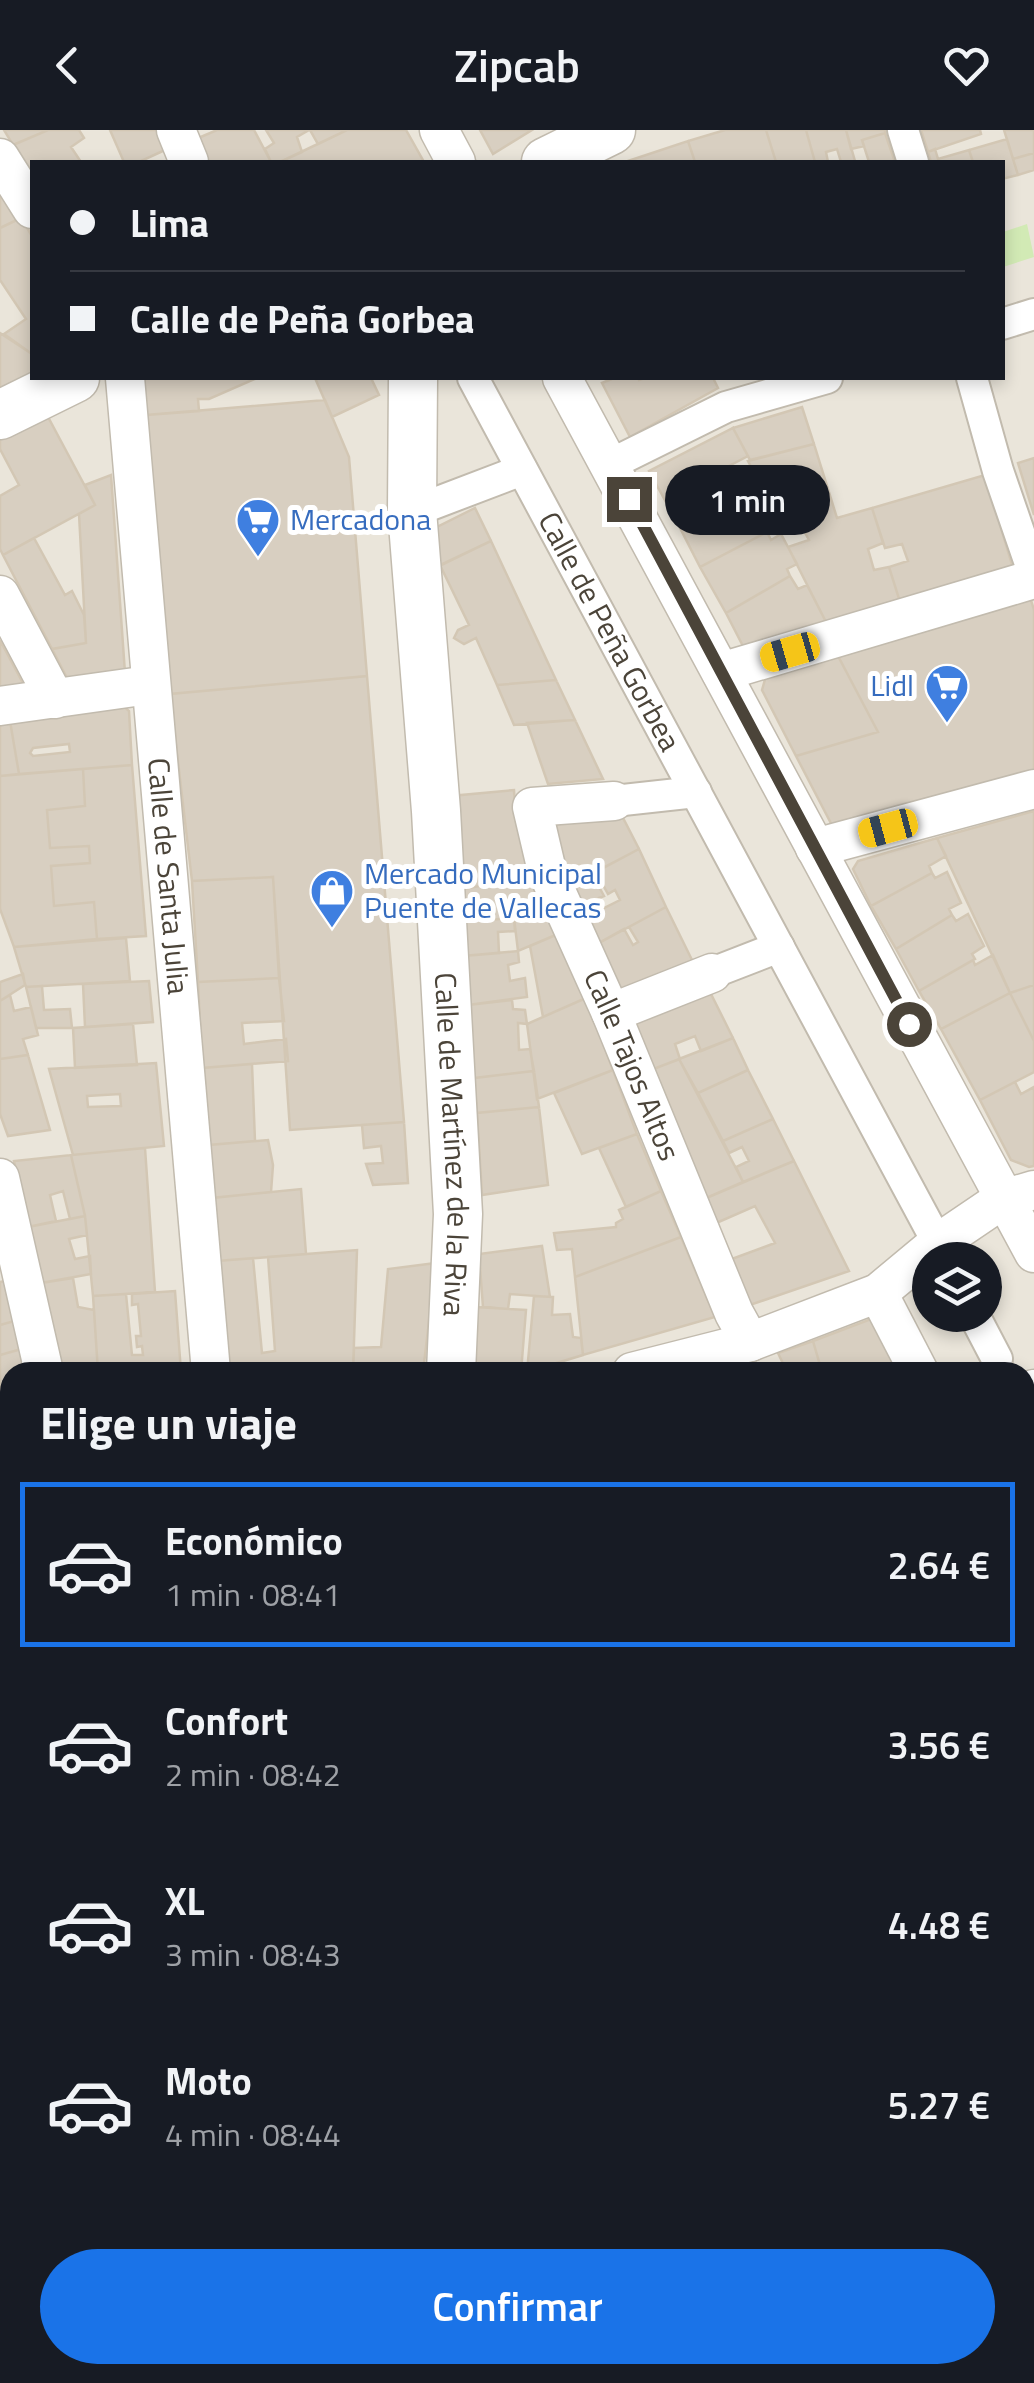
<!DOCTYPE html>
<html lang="es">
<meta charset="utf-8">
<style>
body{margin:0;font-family:"Titillium Web",sans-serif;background:#20242c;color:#f1f3f6;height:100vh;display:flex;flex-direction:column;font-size:38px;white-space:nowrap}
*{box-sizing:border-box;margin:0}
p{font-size:32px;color:#9ea1a6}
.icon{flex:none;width:55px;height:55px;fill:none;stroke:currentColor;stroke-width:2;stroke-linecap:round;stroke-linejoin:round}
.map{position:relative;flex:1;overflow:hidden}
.panel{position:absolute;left:0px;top:1232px;width:1035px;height:1022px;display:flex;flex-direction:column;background:#171b24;border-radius:30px 30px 0 0;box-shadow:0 5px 15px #0003}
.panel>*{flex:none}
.top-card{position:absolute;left:30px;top:30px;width:975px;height:220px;border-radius:0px;box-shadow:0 5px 15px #0003;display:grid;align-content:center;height:220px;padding:0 40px;background:#171b24}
.tools{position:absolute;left:912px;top:1112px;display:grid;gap:20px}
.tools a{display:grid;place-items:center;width:90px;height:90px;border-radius:50%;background:#171b24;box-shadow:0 5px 15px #0003;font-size:50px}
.end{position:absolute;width:45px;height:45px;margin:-22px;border:12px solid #4b4439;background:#fff;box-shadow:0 0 0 5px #fff}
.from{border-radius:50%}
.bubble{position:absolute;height:70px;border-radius:35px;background:#171b24;box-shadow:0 5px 15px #0003;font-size:32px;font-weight:600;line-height:70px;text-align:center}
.car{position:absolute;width:30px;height:60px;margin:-30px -15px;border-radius:12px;box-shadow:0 0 8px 2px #0007;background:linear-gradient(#f5c518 24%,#345 0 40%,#f5c518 0 76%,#345 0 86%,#f5c518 0)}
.top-card b{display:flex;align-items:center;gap:35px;height:95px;font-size:38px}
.top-card b+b{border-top:2px solid #363941}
.top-card i{width:25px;height:25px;background:#f1f3f6}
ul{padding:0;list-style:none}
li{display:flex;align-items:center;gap:30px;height:165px;margin:0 20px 15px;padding:0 20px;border:5px solid transparent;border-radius:0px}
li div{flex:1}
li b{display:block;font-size:38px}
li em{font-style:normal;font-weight:600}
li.on{border-color:#1a73e8}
li>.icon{width:90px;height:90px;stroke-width:1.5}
h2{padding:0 40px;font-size:45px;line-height:120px}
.button{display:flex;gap:20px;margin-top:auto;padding:20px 40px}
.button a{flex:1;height:115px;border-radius:60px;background:#1a73e8;color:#fff;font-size:40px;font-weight:600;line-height:115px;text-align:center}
header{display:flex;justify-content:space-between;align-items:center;height:130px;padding:0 40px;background:#171b24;font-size:45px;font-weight:600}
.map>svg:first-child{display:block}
.residential{fill:#eae5da;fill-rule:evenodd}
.green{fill:#d2eab5}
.building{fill:#d8cfc1;stroke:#d3c7b4;stroke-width:2.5;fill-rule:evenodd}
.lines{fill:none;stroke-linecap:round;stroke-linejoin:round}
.pedestrian-casing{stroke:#c2bbae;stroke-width:34}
.minor-casing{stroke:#c2bbae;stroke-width:41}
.tertiary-casing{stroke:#c2bbae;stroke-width:51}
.pedestrian{stroke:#fff;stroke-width:30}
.minor{stroke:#fff;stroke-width:38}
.tertiary{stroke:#fff;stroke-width:48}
.route{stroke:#4b4439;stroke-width:12}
.labels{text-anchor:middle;stroke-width:10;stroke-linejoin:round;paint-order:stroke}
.shop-label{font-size:30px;fill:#366cbe;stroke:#fff;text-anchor:start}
.street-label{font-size:30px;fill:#4b4439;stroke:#fff}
</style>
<header><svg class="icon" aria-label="back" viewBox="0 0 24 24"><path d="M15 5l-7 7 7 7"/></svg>Zipcab<svg class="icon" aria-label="heart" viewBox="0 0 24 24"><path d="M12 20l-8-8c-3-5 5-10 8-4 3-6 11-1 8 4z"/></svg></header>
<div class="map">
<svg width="1034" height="2253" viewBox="0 0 1034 2253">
<rect width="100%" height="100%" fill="#f6f3ec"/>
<path class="residential" d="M0 0H1034V2253H0ZM32 32H1002V248H32ZM930 1130H985V1185H930ZM10 1242H1025V2245H10Z"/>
<path class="green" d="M1027 94 1034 127 1003 137V102Z"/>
<path class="building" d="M4 0H48L13 15Z
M48 0H79L84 8 71 17 81 32H32V45L13 15Z
M110 0H158L165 20 139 32H124Z
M217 0H254L271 32H206L196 9Z
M266 0H309L297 7 302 22 280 32H271L265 19 274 13Z
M310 0H347L318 14Z
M347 0H406L424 32H280Z
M480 0H532L493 24Z
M725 0H766L776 32H695L688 11Z
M766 0H806L815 32H776Z
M806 0H846L855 31 841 32 837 19 826 22 828 32H815Z
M846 0H885V3L862 10 864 16 851 19Z
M921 0H980L981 4 928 22Z
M1004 0H1034V23L1013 29Z
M885 3 895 32H869L862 10Z
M1007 9 1018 45 1002 49V32H973L969 20Z
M688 11 695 32H625Z
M935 19 938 29 969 20 973 32H931L928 22Z
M1034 23V40L1018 45 1013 29Z
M0 56 21 88 0 98Z
M21 88 32 106V224L4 204 26 189 0 150V98Z
M0 203 32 224V243L0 262Z
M144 248H257L209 269H198L199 281 147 285Z
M315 248H371L379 265 332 287Z
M614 248H638L639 250 645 248H713L718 258 630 307 602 253Z
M325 270 349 327 367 546 170 564 147 285Z
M802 277 814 314 750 330 733 298Z
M47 285 95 375 3 425 0 419V366L19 355 0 319V309Z
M733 298 748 326 725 338 729 346 750 335 759 351 722 371 715 360 701 368 707 379 678 394 649 341Z
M814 314 837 388 872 378 883 413 868 419 874 440 889 437 900 472 826 492 788 417 809 410 798 390 780 396 764 366 783 356 777 345 758 349 748 331Z
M1034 328V385L1018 333Z
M111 345 125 543 68 550 52 519 86 513 79 384 95 375 85 355Z
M985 345 1013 438 900 472 889 437 908 431 902 414 885 418 872 378Z
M747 357 750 364 759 358 777 390 765 397 767 402 700 437 678 394Z
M475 378 491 411 431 440 427 402Z
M767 402 771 410 781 404 797 434 787 439 790 446 726 483 700 437Z
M34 408 65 465 72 461 84 485 86 513 52 519 3 425Z
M491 411 556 550 497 555 476 508 464 514 454 508 458 500 469 495 440 435Z
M790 446 798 459 807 455 826 492 745 520 726 483Z
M1030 467 1034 480V642L835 701 796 626 878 602 837 524Z
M0 510 25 557 0 560Z
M837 524 878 602 796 626 762 560 766 546Z
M367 546 404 992 290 1000 273 747 192 751 170 564Z
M556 550 575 590 514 595 497 555Z
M120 573 129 581 132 635 19 644 9 585ZM69 614 70 622 33 626 30 623 33 618Z
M9 585 19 644 0 646V586Z
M575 590 603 649 548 654 527 593Z
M132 635 146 806 97 809 94 772 54 776 51 736 90 733 89 716 50 718 47 680 85 676 83 639Z
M83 639 85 676 47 680 50 718 89 716 90 733 51 736 54 776 94 772 97 809 14 817 0 779V646Z
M514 660 516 692 536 745 459 760 451 666Z
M1034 681V855L1010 863 937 708Z
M620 682 639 719 568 756 552 689Z
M937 708 946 726 929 736 932 743 871 776 853 739 858 731Z
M639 719 666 777 597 814 568 756 592 744 604 766 599 768 604 778 620 770 615 760 608 764 596 742Z
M947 742 961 773 949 779 952 785 896 819 871 776 932 743 935 748Z
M536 745 558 804 518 821 514 788 461 792 459 760Z
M273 747 279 848 198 852 192 751Z
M666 777 694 834 622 865 597 814 624 799 633 815 638 812 629 797Z
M968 784 984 816 972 824 975 829 919 861 896 819 952 785 956 791Z
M514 788 515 801 498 802 499 823 464 826 461 792Z
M558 804 586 868 543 887 530 816Z
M126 808 130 851 26 857 14 817Z
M518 821 519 832 508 835 510 851 525 848 527 867 468 875 464 826Z
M993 825 1010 863 941 899 919 861 973 830 975 835Z
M23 844 25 855 0 871V852Z
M279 848 284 891 242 893 244 914 286 909 288 931 202 938 198 852Z
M149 851 153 892 85 897 83 854Z
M1034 855V911L1010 863Z
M42 856 44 880 70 879 72 898H36L26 857Z
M710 862 733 908 701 921 695 906 675 914 680 929 651 940 632 892Z
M1010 863 1034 911V942L980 970 941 899Z
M10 865 14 881 31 877 38 905 23 909 28 925 0 929V871Z
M586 868 613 940 537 969 527 894Z
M512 870 513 879 525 880 527 894 518 893 519 920 530 919 534 941 474 948 468 875Z
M133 894 137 935 75 938 73 898Z
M733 908 748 940 698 963 679 929Z
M28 925 50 1000 8 1006 0 984V929Z
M679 929 743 1052 704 1069 651 940Z
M156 933 164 1016 73 1025 49 939ZM120 964 121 976 88 977 87 966Z
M252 934 255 1011 209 1015 202 938Z
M613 940 637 1004 582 1024 554 963Z
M748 940 773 989 723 1011 698 963Z
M534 941 539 977 477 983 474 948Z
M1015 952 1021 964 1034 957V1036L1029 1037 1011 1030 980 970Z
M539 977 548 1055 482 1065 477 983Z
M773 989 794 1031 743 1052 736 1037 749 1031 742 1017 729 1023 723 1011Z
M404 992 408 1053 373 1055 366 1034 383 1033 381 1016 364 1018 362 995Z
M637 1004 661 1061 626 1077 599 1018Z
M268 1010 273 1035 271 1062 211 1068 209 1015Z
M145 1018 155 1162 93 1166 85 1086 71 1025Z
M71 1025 85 1086 70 1089 63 1061 50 1065 56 1091 28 1097 14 1031Z
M794 1031 849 1141 747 1176 729 1130 775 1113 755 1076 714 1094 704 1069Z
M301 1059 306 1124 218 1131 211 1068Z
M661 1061 681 1107 575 1147 572 1119 557 1120 554 1103 616 1097V1093L623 1089 619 1080Z
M85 1086 87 1105 69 1109 75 1129 90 1126 91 1144 41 1153 28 1097Z
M681 1107 715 1187 583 1225 575 1147Z
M542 1116 550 1167 510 1164 508 1179 483 1177 479 1124Z
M357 1120 353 1242H227L218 1131 253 1128 262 1223 275 1221 268 1127Z
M436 1133 423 1242H353L354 1218 381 1217 388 1139Z
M73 1148 78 1177 94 1180 98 1242H60L41 1153Z
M9 1150 18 1190 0 1195V1152Z
M175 1161 181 1242H98L93 1166 126 1164 132 1225H143L142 1216 137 1217 136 1206H141L138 1174 132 1175V1164Z
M534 1166 553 1167 552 1185 570 1184 573 1207 581 1208 583 1225 527 1242Z
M475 1177 526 1180 521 1242H471Z
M871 1189 899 1242H845L843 1238 822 1242 813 1211Z
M18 1190 25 1218 0 1225V1195Z
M813 1211 822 1242H787L778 1223Z
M25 1218 32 1242H10V1281L0 1282V1225Z
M1034 1302V1345L1030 1347 1034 1357V1422L1025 1404V1307Z
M0 1349 4 1352 10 1404V1443L0 1445Z
M10 1443V1492L0 1494V1445Z
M10 1492V1538L0 1542V1494Z
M10 1538V1590L0 1593V1542Z
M1031 1545 1034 1550V1687L1025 1691V1547Z
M10 1590V1640L0 1645V1593Z
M10 1640V1687L0 1692V1645Z
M10 1687V1759L0 1764V1692Z
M1034 1704V1747L1025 1752V1708Z
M10 1785V1839L0 1842V1789Z
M1025 1893 1034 1913V1968L1025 1973Z
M10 1925V1979L4 1982 0 1978V1928Z
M10 2126V2245H37L33 2253H9L0 2241V2208L9 2188 0 2183V2134Z
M1031 2167 1034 2214 1025 2216V2169Z
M109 2245H158L163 2253H106Z
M240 2245H287L293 2253H230Z
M320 2245H377L366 2253H326Z
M377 2245H471L477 2253H366Z
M712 2245H764L767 2253H716Z
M889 2245H935L910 2253H891Z"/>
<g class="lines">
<defs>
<g id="pedestrian">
<path d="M903 0 913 32"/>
<path d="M1002 194 1034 184"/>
<path id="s1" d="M473 248 947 1130"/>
<path d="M972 248 998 341 1034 445"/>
<path d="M611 334 726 277 827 248"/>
<path d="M425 377 522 340"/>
<path d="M614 671 696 662"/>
<path d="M712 843 779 817"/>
<path d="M974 1185 997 1229"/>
</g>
<g id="minor">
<path d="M176 0 189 32"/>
<path d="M439 0 456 32"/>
<path d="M0 28 32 79"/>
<path id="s2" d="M125 248 211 1242"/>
<path d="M562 248 1034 1123"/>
<path d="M0 465 55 569"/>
<path d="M721 542 1034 449"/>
<path d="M0 576 149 555"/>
<path id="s3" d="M614 671 532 677 547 741 611 883 734 1183 750 1212"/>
<path d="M815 718 1034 659"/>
<path d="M611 883 712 843"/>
<path d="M0 1048 44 1242"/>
<path d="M878 1163 919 1242"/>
<path d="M632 1242 750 1212 878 1163 938 1113 1003 1069 1034 1060"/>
<path d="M1025 1264 1034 1259"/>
<path d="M0 1314 10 1312"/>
<path d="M1025 1455 1034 1474"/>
<path d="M1025 1792 1034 1788"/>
<path d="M0 1896 10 1892"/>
<path d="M0 2025 10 2036"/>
<path d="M0 2106 10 2099"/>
<path d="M177 2245 182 2253"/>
<path d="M484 2245 490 2253"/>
</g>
<g id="tertiary">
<path d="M546 32 611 0"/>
<path id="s4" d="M413 248 412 381 436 681 458 1084 451 1242"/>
<path d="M0 285 75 248"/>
<path d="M662 2245 665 2253"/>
<path d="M75 2253 79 2245"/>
</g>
</defs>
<use href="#pedestrian" class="pedestrian-casing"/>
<use href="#minor" class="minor-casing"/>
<use href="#tertiary" class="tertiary-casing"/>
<use href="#pedestrian" class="pedestrian"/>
<use href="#minor" class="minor"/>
<use href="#tertiary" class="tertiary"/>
</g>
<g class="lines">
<path class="route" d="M629 369 909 894"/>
</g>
<defs>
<symbol id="supermarket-pin" viewBox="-11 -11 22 30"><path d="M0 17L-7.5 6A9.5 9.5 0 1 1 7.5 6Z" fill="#3f7fe0" stroke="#fff"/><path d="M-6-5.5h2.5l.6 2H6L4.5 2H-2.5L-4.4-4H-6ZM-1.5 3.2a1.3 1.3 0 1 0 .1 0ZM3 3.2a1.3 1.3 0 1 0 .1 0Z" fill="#fff"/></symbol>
<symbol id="shop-pin" viewBox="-11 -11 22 30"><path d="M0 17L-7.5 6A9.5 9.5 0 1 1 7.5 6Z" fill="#3f7fe0" stroke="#fff"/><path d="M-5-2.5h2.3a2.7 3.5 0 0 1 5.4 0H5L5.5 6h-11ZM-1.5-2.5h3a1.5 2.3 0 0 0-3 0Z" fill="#fff"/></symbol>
</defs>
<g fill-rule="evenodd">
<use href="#supermarket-pin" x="233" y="365" width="50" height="68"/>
<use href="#supermarket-pin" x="922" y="531" width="50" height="68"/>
<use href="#shop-pin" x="307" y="736" width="50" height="68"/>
</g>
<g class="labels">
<g class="shop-label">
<text x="290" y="400">Mercadona</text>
<text x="914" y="566" text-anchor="end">Lidl</text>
<text x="364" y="754">Mercado Municipal<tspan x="364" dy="34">Puente de Vallecas</tspan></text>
</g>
<g class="street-label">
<text dy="10" stroke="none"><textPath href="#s1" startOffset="288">Calle de Peña Gorbea</textPath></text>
<text dy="10" stroke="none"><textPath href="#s2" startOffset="500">Calle de Santa Julia</textPath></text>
<text dy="10" stroke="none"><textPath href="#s3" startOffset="360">Calle Tajos Altos</textPath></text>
<text dy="10" stroke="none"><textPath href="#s4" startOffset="768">Calle de Martínez de la Riva</textPath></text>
</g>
</g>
</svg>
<div class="tools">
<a><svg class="icon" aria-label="layers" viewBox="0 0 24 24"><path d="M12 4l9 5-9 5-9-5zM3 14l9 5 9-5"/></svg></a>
</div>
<i class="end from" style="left:909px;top:894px"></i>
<i class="end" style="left:629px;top:369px"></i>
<div class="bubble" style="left:665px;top:335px;width:165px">1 min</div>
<i class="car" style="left:790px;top:522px;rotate:254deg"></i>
<i class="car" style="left:888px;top:698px;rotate:255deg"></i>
<div class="top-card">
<b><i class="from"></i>Lima</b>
<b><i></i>Calle de Peña Gorbea</b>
</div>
<section class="panel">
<h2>Elige un viaje</h2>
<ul>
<li class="on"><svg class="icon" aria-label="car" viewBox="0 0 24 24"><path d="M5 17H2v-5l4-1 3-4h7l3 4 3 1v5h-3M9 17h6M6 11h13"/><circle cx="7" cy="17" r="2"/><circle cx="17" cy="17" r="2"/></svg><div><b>Económico</b><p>1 min · 08:41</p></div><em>2.64 €</em></li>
<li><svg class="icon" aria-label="car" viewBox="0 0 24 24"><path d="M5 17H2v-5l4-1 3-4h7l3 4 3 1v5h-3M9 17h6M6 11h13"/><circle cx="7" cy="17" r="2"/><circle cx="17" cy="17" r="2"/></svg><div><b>Confort</b><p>2 min · 08:42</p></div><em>3.56 €</em></li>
<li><svg class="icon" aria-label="car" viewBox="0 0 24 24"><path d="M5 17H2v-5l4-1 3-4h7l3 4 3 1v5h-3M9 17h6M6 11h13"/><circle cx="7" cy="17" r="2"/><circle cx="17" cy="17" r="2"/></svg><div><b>XL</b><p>3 min · 08:43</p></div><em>4.48 €</em></li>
<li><svg class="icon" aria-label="car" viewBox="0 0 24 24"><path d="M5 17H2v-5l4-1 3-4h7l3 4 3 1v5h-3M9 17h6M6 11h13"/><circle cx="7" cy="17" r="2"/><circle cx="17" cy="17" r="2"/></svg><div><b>Moto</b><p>4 min · 08:44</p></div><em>5.27 €</em></li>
</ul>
<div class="button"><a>Confirmar</a></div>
</section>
</div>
